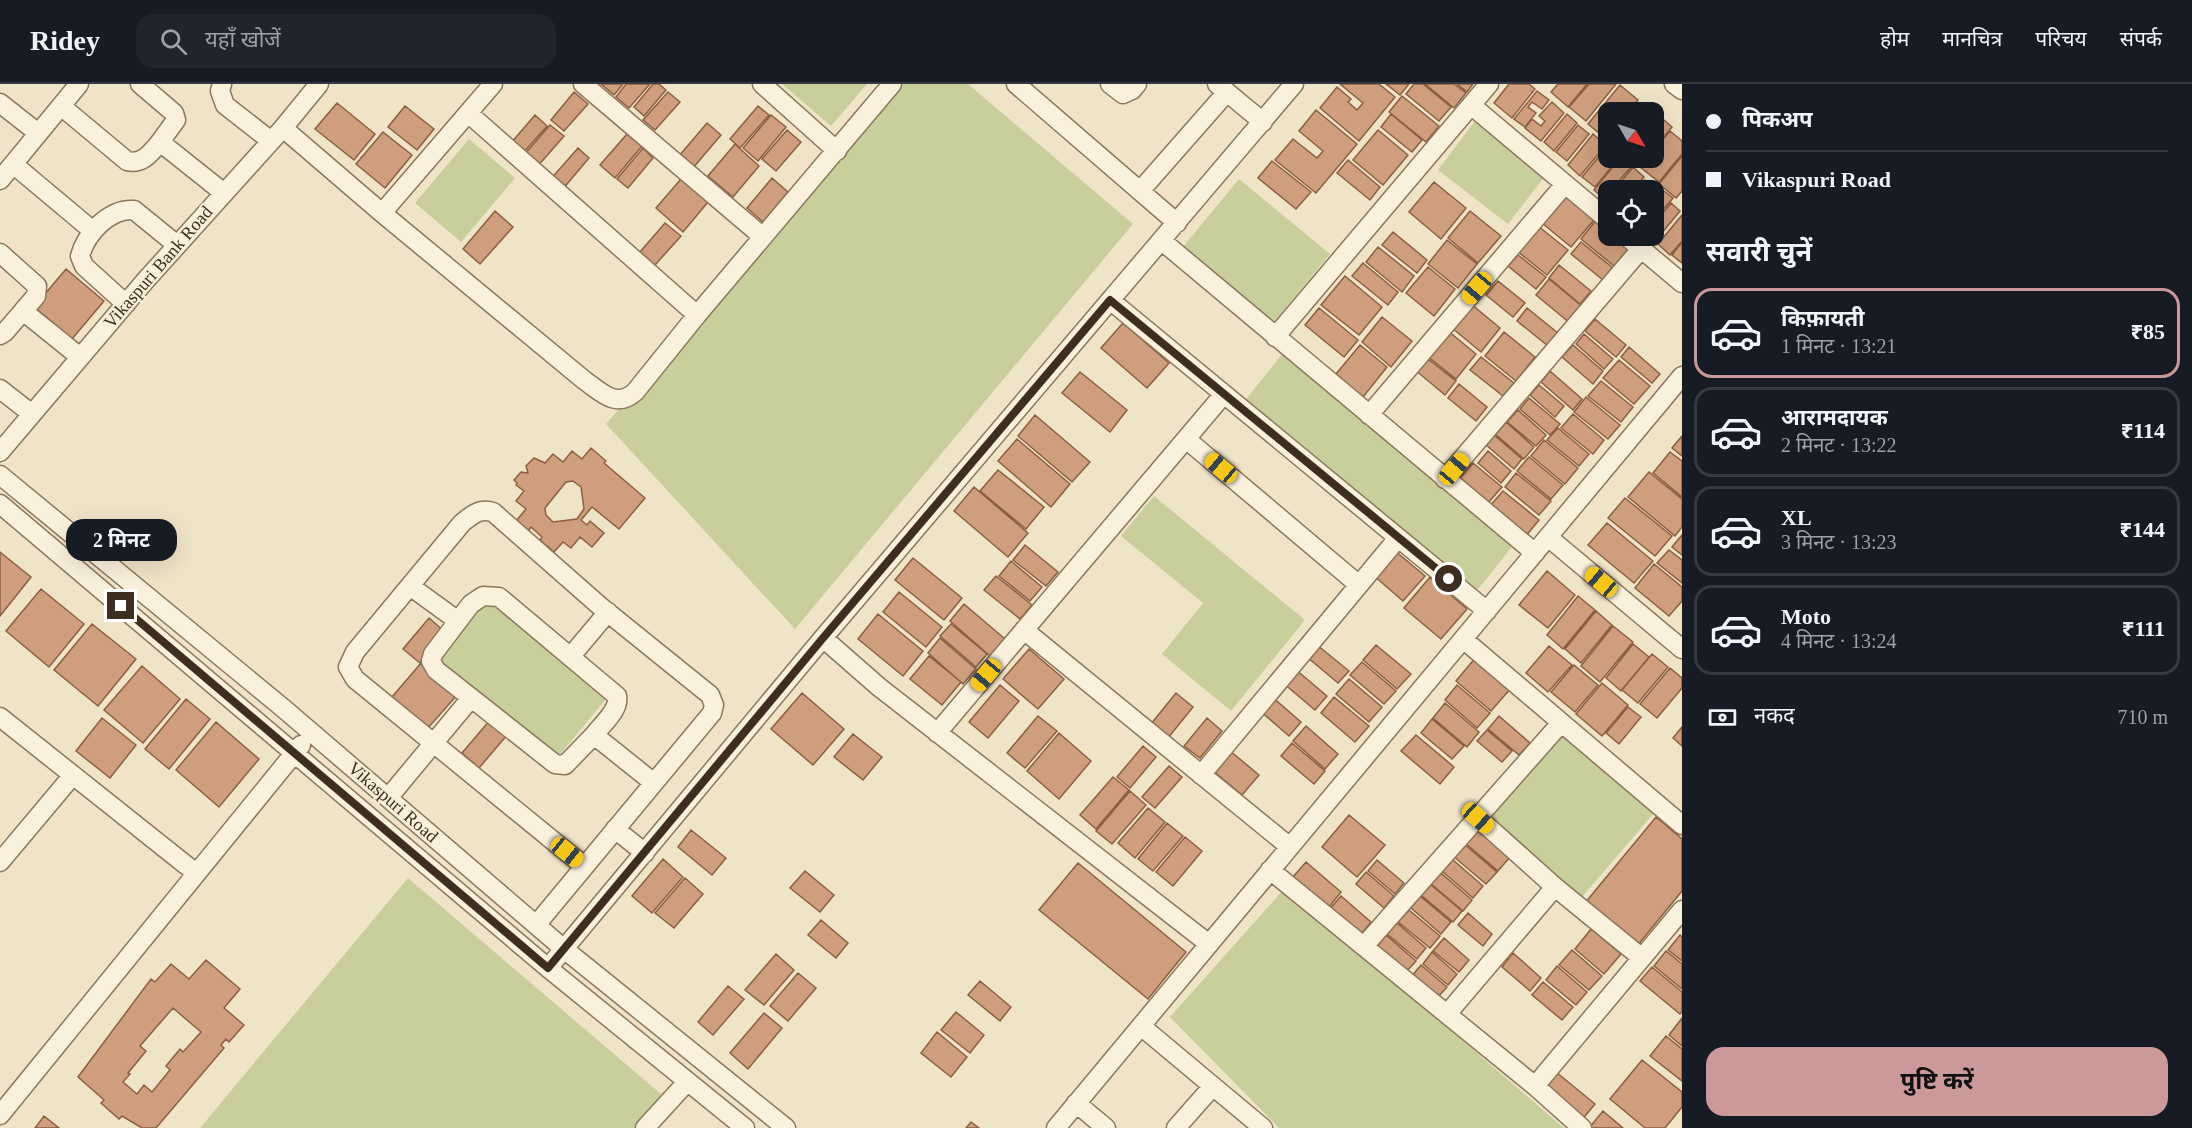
<!DOCTYPE html>
<html lang="hi">
<meta charset="utf-8">
<style>
body{margin:0;font-family:"Times New Roman","Noto Sans Devanagari",serif;background:#20242c;color:#f1f3f6;height:100vh;display:flex;flex-direction:column;font-size:22px;white-space:nowrap}
*{box-sizing:border-box;margin:0}
p{font-size:20px;color:#9ea1a6}
.icon{flex:none;width:33px;height:33px;fill:none;stroke:currentColor;stroke-width:2;stroke-linecap:round;stroke-linejoin:round}
.map{position:relative;flex:1;overflow:hidden}
.details{display:flex;flex-direction:column;background:#171b24;width:510px}
.details>*{flex:none}
.guide{display:grid;align-content:center;height:132px;padding:0 24px;background:#171b24}
.needle{width:39px;rotate:129deg}
.tools{position:absolute;left:1598px;top:18px;display:grid;gap:12px}
.tools a{display:grid;place-items:center;width:66px;height:66px;border-radius:12px;background:#171b24;box-shadow:0 6px 24px #0002;font-size:30px}
.end{position:absolute;width:27px;height:27px;margin:-14px;border:8px solid #3d2e20;background:#fff;box-shadow:0 0 0 3px #fff}
.from{border-radius:50%}
.bubble{position:absolute;height:42px;border-radius:18px;background:#171b24;box-shadow:0 6px 24px #0002;font-size:20px;font-weight:700;line-height:42px;text-align:center}
.car{position:absolute;width:18px;height:36px;margin:-18px -9px;border-radius:8px;box-shadow:0 0 4px 2px #0007;background:linear-gradient(#f5c518 24%,#345 0 40%,#f5c518 0 76%,#345 0 86%,#f5c518 0)}
.guide b{display:flex;align-items:center;gap:21px;height:57px;font-size:22px}
.guide b+b{border-top:2px solid #363941}
.guide i{width:15px;height:15px;background:#f1f3f6}
ul{padding:0;list-style:none}
li{display:flex;align-items:center;gap:18px;height:90px;margin:0 12px 9px;padding:0 12px;border:3px solid #363941;border-radius:18px}
li div{flex:1}
li b{display:block;font-size:22px}
li em{font-style:normal;font-weight:700}
li.current{border-color:#cc999b}
li>.icon{width:54px;height:54px;stroke-width:1.5}
h2{padding:0 24px;font-size:27px;line-height:72px}
.pay{display:flex;align-items:center;gap:15px;height:66px;padding:0 24px;font-size:22px}
.pay p{margin-inline-start:auto}
.action{display:flex;gap:12px;margin-top:auto;padding:12px 24px}
.action a{flex:1;height:69px;border-radius:18px;background:#cc999b;color:#111;font-size:24px;font-weight:700;line-height:69px;text-align:center}
header{display:flex;align-items:center;gap:36px;box-sizing:border-box;height:84px;padding:0 30px;background:#171b24;border-bottom:2px solid #363941}
header strong{font-size:28px}
nav{display:flex;gap:33px;margin-inline-start:auto;font-size:21px}
.search{width:420px;height:54px;background:#20242c;display:flex;align-items:center;gap:15px;box-sizing:border-box;padding:0 21px;border-radius:18px;color:#9ea1a6;font-size:22px}
main{display:flex;flex:1;min-height:0}
.map>svg:first-child{display:block}
.green{fill:#c9cf9b}
.building{fill:#cf9f7d;stroke:#8d5f41;stroke-width:1.5;fill-rule:evenodd}
.lines{fill:none;stroke-linecap:round;stroke-linejoin:round}
.minor-casing{stroke:#8d765c;stroke-width:21}
.minor{stroke:#faf1dc;stroke-width:18}
.route{stroke:#3d2e20;stroke-width:8}
.labels{text-anchor:middle;stroke-width:4.5;stroke-linejoin:round;paint-order:stroke}
.street-label{font-size:18px;fill:#3d2e20;stroke:#f7eed8}
</style>
<header>
<strong>Ridey</strong>
<div class="search"><svg class="icon" aria-label="search" viewBox="0 0 24 24"><circle cx="10" cy="10" r="6"/><path d="M15 15l6 6"/></svg>यहाँ खोजें</div>
<nav><a>होम</a><a>मानचित्र</a><a>परिचय</a><a>संपर्क</a></nav>
</header>
<main>
<div class="map">
<svg width="1682" height="1044" viewBox="0 0 1682 1044">
<rect width="100%" height="100%" fill="#f0e4c8"/>
<path class="green" d="M782 0H867L831 42Z
M893 0H968L1133 140 795 545 606 340Z
M1475 37 1546 91 1508 140 1438 86Z
M469 55 515 94 461 158 415 119Z
M1239 95 1330 170 1273 239 1182 164Z
M1287 264 1519 454 1475 509 1243 319Z
M1154 412 1305 536 1231 627 1162 570 1203 519 1121 452Z
M489 510 611 609 558 673 437 574Z
M1555 645 1654 729 1582 813 1484 730Z
M408 794 662 1011 635 1044H200Z
M1285 804 1564 1044H1279L1170 933Z"/>
<path class="building" d="M601 0H623L614 11Z
M626 0H650L629 24 616 13Z
M653 0H659L666 6 644 32 634 23Z
M1379 0 1395 13 1359 57 1320 24 1337 3 1351 15 1348 18 1357 26 1363 19 1340 0Z
M1386 0H1409L1400 11Z
M1414 0H1423L1451 23 1439 37 1406 10Z
M1425 0H1454L1466 9 1454 24Z
M1457 0H1473L1467 8Z
M1509 0H1529L1535 5 1512 34 1494 19Z
M1558 0H1587L1568 23 1551 8Z
M1589 0H1616L1586 37 1569 23Z
M1620 1 1638 16 1627 28H1608V52L1606 55 1588 40Z
M1537 7 1549 16 1542 25 1532 18 1528 23 1536 29 1525 43 1514 35Z
M574 8 588 20 564 47 551 36Z
M668 8 680 18 655 46 643 36Z
M1402 12 1439 42 1426 58 1389 28Z
M1552 18 1564 29 1541 57 1525 44 1532 35 1541 42 1545 37 1539 32Z
M337 19 375 50 354 76 315 45Z
M1638 19 1650 28H1630Z
M405 22 434 45 417 66 388 43Z
M758 22 769 31 740 64 730 55Z
M1316 26 1357 60 1316 109 1275 76 1293 55 1317 74 1323 67 1299 47Z
M1656 29 1672 43 1653 66V33Z
M1391 30 1422 56 1412 68 1381 43Z
M1567 30 1577 39 1554 67 1544 58Z
M535 31 547 42 523 69 511 59Z
M771 31 786 43 758 77 743 64Z
M707 39 721 51 693 84 679 72Z
M550 41 564 52 537 83 523 72Z
M1578 41 1589 50 1567 77 1556 68Z
M787 46 801 58 776 87 762 75Z
M1378 46 1408 71 1383 101 1353 76Z
M1670 47 1682 57V70L1659 98 1640 83 1648 74H1653V67Z
M383 48 412 71 385 104 356 80Z
M627 50 642 62 615 94 600 81Z
M1593 50 1606 61 1580 92 1568 81Z
M735 60 759 82 733 113 708 92Z
M1607 63 1608 74H1619L1595 103 1582 93Z
M578 64 589 74 562 106 550 96Z
M643 64 653 74 628 104 617 95Z
M1682 72V107L1676 114 1659 100Z
M1620 74 1632 82 1611 106H1608V110L1604 115 1594 106Z
M1629 74H1647L1640 82Z
M1348 76 1380 103 1370 116 1337 89Z
M1272 77 1311 108 1296 125 1258 94Z
M1633 83 1644 93 1633 106H1614Z
M772 94 788 108 763 138 747 124Z
M681 95 708 118 683 148 656 124Z
M1645 96 1656 105 1653 109V106H1636Z
M1434 98 1466 124 1441 155 1409 128Z
M1660 104 1673 114 1653 138V112Z
M1565 112 1594 136 1571 163 1542 139Z
M1671 119 1680 127 1657 155 1653 151V141Z
M495 127 513 143 480 180 463 165Z
M1470 127 1501 152 1478 179 1448 154Z
M1682 131V157L1670 171 1658 160Z
M1597 135 1608 144V152H1617L1630 163 1614 182 1581 155Z
M665 139 681 152 655 181 640 168Z
M1538 142 1568 166 1547 191 1517 167Z
M1393 148 1427 176 1417 189 1382 161Z
M1447 156 1477 180 1458 204 1428 180Z
M1581 158 1613 184 1603 196 1571 170Z
M1682 158V179L1672 171Z
M1378 163 1414 192 1402 208 1366 178Z
M1518 171 1546 193 1536 205 1508 182Z
M1363 179 1398 208 1388 221 1352 192Z
M1559 181 1591 207 1580 220 1549 194Z
M1428 183 1455 205 1434 232 1406 209Z
M66 185 104 217 72 255 34 223Z
M1345 192 1382 223 1359 251 1321 221Z
M1549 195 1584 224 1571 240 1536 211Z
M1498 197 1525 219 1513 233 1486 211Z
M1471 220 1500 244 1481 268 1452 244Z
M1319 224 1358 256 1344 273 1305 241Z
M1527 224 1558 249 1548 262 1517 237Z
M1382 233 1412 257 1391 283 1362 258Z
M1595 235 1626 261 1616 273 1585 247Z
M1123 239 1169 279 1147 304 1101 264Z
M1447 246 1476 270 1456 295 1427 272Z
M1504 248 1535 273 1516 297 1485 272Z
M1584 250 1613 275 1604 285 1576 260Z
M1360 261 1387 283 1363 313 1336 290Z
M1573 261 1603 287 1593 300 1562 273Z
M1629 263 1660 290 1652 299 1621 273Z
M1424 272 1456 297 1445 311 1414 285Z
M1481 273 1514 299 1503 312 1470 286Z
M1619 276 1650 302 1634 320 1603 294Z
M1550 287 1582 315 1573 326 1541 298Z
M1080 288 1127 326 1110 348 1062 309Z
M1601 297 1633 323 1621 338 1588 312Z
M1459 300 1487 323 1476 337 1448 314Z
M1539 301 1564 322 1555 333 1530 311Z
M1586 313 1620 341 1608 355 1574 328Z
M1529 314 1560 340 1550 351 1520 325Z
M1518 326 1546 351 1536 362 1507 338Z
M1573 330 1604 356 1593 370 1561 344Z
M1035 331 1090 378 1072 398 1018 352Z
M1506 338 1534 363 1524 375 1495 350Z
M1558 344 1589 370 1579 382 1547 356Z
M1494 351 1522 375 1514 385 1486 361Z
M1682 352V372L1672 364Z
M1017 355 1070 400 1051 423 998 377Z
M1544 356 1578 384 1565 400 1531 372Z
M591 364 606 377 604 379 645 414 619 445 592 423 581 436 587 441 590 437 604 449 592 463 580 453 571 464 563 458 554 468 540 456 542 453 531 443 528 447 516 437 526 425 516 417 524 407 516 401 517 399 514 396 521 388 528 389 526 382 534 374 545 379 553 370 563 378 572 367 582 375ZM573 397 581 403 584 425 577 435 553 438 546 431 545 424 566 398Z
M1488 367 1511 387 1501 399 1478 379Z
M1670 368 1682 377V413L1653 389Z
M1529 373 1563 401 1551 415 1517 387Z
M1473 379 1502 403 1488 419 1460 394Z
M998 386 1044 423 1026 445 980 407Z
M1649 388 1682 415V443L1675 452 1628 413Z
M1516 389 1551 417 1539 431 1505 403Z
M974 403 1028 449 1008 473 954 427Z
M1503 407 1539 436 1525 453 1489 423Z
M1625 414 1672 452 1655 472 1608 434Z
M1607 439 1653 477 1634 499 1588 461Z
M1682 451V471L1672 463Z
M1025 461 1058 488 1046 502 1013 476Z
M1394 466 1425 492 1403 517 1373 491Z
M1669 466 1682 476V499L1657 479Z
M0 468 31 493 0 532Z
M913 474 962 514 944 536 895 496Z
M1011 477 1042 503 1030 517 999 492Z
M1654 480 1682 503V517L1669 532 1635 504Z
M1547 487 1575 511 1548 544 1519 521Z
M996 492 1032 521 1020 535 984 506Z
M1430 493 1467 525 1441 555 1404 524Z
M41 505 84 540 49 583 6 547Z
M899 508 942 543 926 563 883 528Z
M1578 512 1595 526 1563 565 1547 551Z
M964 520 1005 555 990 572 950 537Z
M1596 527 1612 541 1581 579 1565 565Z
M878 530 923 567 903 592 858 555Z
M429 534 446 549 420 579 403 565Z
M92 540 136 575 98 622 54 586Z
M951 540 987 570 976 583 940 552Z
M1613 542 1633 558 1600 598 1581 582Z
M940 554 976 585 963 600 928 569Z
M1633 560 1649 573 1621 607 1606 594Z
M1317 561 1349 587 1338 599 1307 573Z
M1376 561 1411 590 1397 605 1363 576Z
M1549 562 1572 581 1548 608 1526 589Z
M1029 565 1064 595 1038 625 1003 595Z
M1652 570 1668 583 1638 619 1622 606Z
M929 572 961 598 942 621 910 595Z
M1476 573 1512 603 1491 627 1456 597Z
M1362 578 1396 607 1384 620 1350 591Z
M421 579 457 611 428 644 392 613Z
M1574 581 1598 601 1575 628 1551 608Z
M142 582 180 615 143 659 104 626Z
M1670 584 1682 594V604L1657 634 1640 620Z
M1295 585 1327 612 1315 626 1283 599Z
M1349 595 1382 623 1369 638 1336 610Z
M1602 599 1628 621 1602 652 1576 630Z
M1000 601 1019 617 988 654 969 638Z
M1457 601 1490 629 1477 644 1445 616Z
M802 609 844 645 813 681 771 645Z
M1176 609 1193 623 1168 654 1151 640Z
M1270 611 1301 638 1289 652 1258 625Z
M1334 613 1369 642 1355 658 1321 629Z
M186 615 210 635 169 685 145 665Z
M1445 619 1479 648 1467 663 1433 634Z
M1628 623 1641 633 1619 660 1606 649Z
M1038 632 1057 647 1025 684 1007 669Z
M1499 632 1530 659 1519 671 1488 645Z
M102 634 136 661 110 694 76 667Z
M1207 634 1222 647 1200 674 1184 662Z
M1432 635 1464 662 1452 675 1421 649Z
M490 636 507 651 479 684 462 669Z
M216 638 259 675 219 723 176 686Z
M1306 642 1338 670 1325 685 1293 657Z
M1682 643V662L1673 654Z
M1487 646 1512 667 1502 678 1477 657Z
M1059 649 1091 677 1059 715 1027 687Z
M853 650 882 673 863 696 834 673Z
M1416 651 1454 683 1440 700 1401 667Z
M1292 659 1325 687 1314 700 1281 672Z
M1143 662 1156 673 1130 704 1117 693Z
M1229 666 1259 691 1242 711 1212 686Z
M1169 682 1182 693 1155 724 1142 713Z
M1113 693 1129 706 1096 745 1080 731Z
M1130 707 1146 721 1112 760 1096 747Z
M1148 724 1165 738 1135 774 1118 759Z
M1349 731 1385 761 1357 793 1322 763Z
M1656 733 1682 755V807L1637 862 1585 819Z
M1167 739 1183 752 1153 787 1138 775Z
M1476 745 1510 773 1498 787 1464 758Z
M691 746 726 774 712 791 678 763Z
M1185 753 1202 767 1173 802 1156 788Z
M1464 760 1497 788 1486 800 1453 772Z
M663 775 683 793 652 829 632 812Z
M1452 775 1483 802 1473 814 1442 787Z
M1377 776 1404 799 1395 810 1368 787Z
M1306 778 1341 808 1329 823 1293 793Z
M1078 779 1186 868 1148 915 1039 826Z
M805 787 834 811 820 828 790 804Z
M1366 788 1394 812 1384 824 1356 800Z
M1441 789 1472 816 1463 827 1431 800Z
M685 794 703 810 674 844 655 829Z
M1430 800 1462 827 1453 838 1421 811Z
M1341 812 1371 838 1359 853 1328 827Z
M1420 812 1451 838 1441 850 1411 824Z
M1409 826 1440 852 1430 864 1398 838Z
M1468 829 1492 850 1483 862 1458 841Z
M821 836 848 859 836 874 808 851Z
M1397 839 1426 864 1417 875 1387 850Z
M1591 845 1621 870 1604 890 1575 865Z
M1386 851 1416 877 1405 889 1376 864Z
M1680 851 1682 853V877L1668 866Z
M1444 854 1469 876 1459 888 1433 867Z
M1572 866 1602 892 1589 906 1559 881Z
M1666 867 1682 880V905L1654 882Z
M1432 868 1457 890 1448 901 1423 880Z
M1513 869 1541 894 1530 907 1502 883Z
M776 870 794 886 764 921 745 906Z
M206 876 240 905 224 924 244 941 229 958 226 955 221 961 224 964 156 1044H142L122 1032 119 1035 101 1019 104 1016 78 993 151 895 155 898 171 880 189 895ZM173 924 201 948 183 968 180 965 166 982 170 986 152 1008 144 1001 137 1010 123 998 130 990 128 989 146 967 140 962Z
M1421 881 1447 903 1436 915 1411 893Z
M1557 882 1587 908 1576 921 1546 896Z
M1652 883 1682 908V928L1680 930 1640 897Z
M798 889 816 904 788 937 770 922Z
M980 897 1011 923 1000 937 968 911Z
M1543 898 1573 923 1562 936 1532 911Z
M728 902 744 915 713 951 698 938Z
M956 928 984 951 970 969 941 946Z
M764 929 782 944 748 985 730 969Z
M1682 934V962L1669 951Z
M937 948 967 973 951 993 921 969Z
M1666 952 1682 965V997L1650 972Z
M1642 976 1682 1008V1023L1665 1044H1645L1610 1015Z
M1556 988 1595 1020 1581 1037 1542 1006Z
M1603 1027 1623 1044H1589Z
M44 1032 59 1044H35Z
M971 1038 979 1044H966Z"/>
<g class="lines">
<defs>
<path id="minor" d="M140 0 174 29 176 36 160 58 224 109
M222 0 220 7 225 21 271 57
M583 0 763 153
M762 0 837 67
M1016 0 1177 139
M1110 0 1123 10 1132 6 1137 0
M1217 0 1263 38
M1674 0 1682 6
M0 19 38 49
M1471 21 1608 136
M61 22 127 77C142 81 151 69 160 58
M468 29 697 231
M283 44 382 129 584 296C601 308 616 325 635 308L697 231 892 0
M13 80 93 147
M0 96 79 0
M1140 107 1227 8
M382 129 493 0
M1626 152 1682 199
M1162 157 1535 469
M0 169 37 202 36 212 23 227
M1110 216 1487 527
M126 220 84 182 80 172C86 150 109 124 134 126L177 161
M0 251 5 248 23 227 80 273
M1275 253 1489 0
M0 305 32 330
M1369 331 1565 100
M1186 355 1359 501
M0 368 145 197 283 44 319 0
M0 391 283 624 564 865 786 1044
M1445 395 1641 165
M0 420 548 884 745 1044
M1548 453 1682 565
M410 502 458 537
M1024 546 1290 763
M823 554 879 603 1209 860
M1463 555 1682 741
M571 572 608 528
M0 633 196 789
M937 649 1224 310
M594 651 565 681 555 680 436 586 431 577 433 570 471 520 483 512 499 513 617 612C620 626 602 640 594 651L654 699
M1201 691 1398 454
M388 714 471 614
M1477 733 1555 803 1642 874
M615 745 645 769
M0 778 73 691
M1270 786 1535 1002 1582 1044
M536 841 712 629 714 621 710 611 601 523 493 428C479 424 472 431 462 439L355 568 348 583 355 595 584 782
M1364 862 1561 639
M548 884 823 554 1294 0
M1447 930 1555 803
M1141 942 1263 1044
M1535 1002 1682 826
M1076 1019 1106 1044
M0 1031 301 661
M645 1044 687 998
M1056 1044 1682 292
M1176 1044 1213 1002"/>
</defs>
<use href="#minor" class="minor-casing"/>
<use href="#minor" class="minor"/>
</g>
<g class="lines">
<path class="route" d="M121 522 548 884 823 554 1110 216 1449 495"/>
</g>
<g class="labels">
<g class="street-label">
<text transform="translate(158 183) rotate(-49)" y="6">Vikaspuri Bank Road</text>
<text transform="translate(393 718) rotate(41)" y="6">Vikaspuri Road</text>
</g>
</g>
</svg>
<div class="tools">
<a><svg class="needle" viewBox="-14 -14 28 28"><path d="M0-13l5 13h-10z" fill="#e53935"/><path d="M0 13l5-13h-10z" fill="#9ea1a6"/></svg></a>
<a><svg class="icon" aria-label="locate" viewBox="0 0 24 24"><circle cx="12" cy="12" r="6"/><path d="M12 2v4M12 18v4M2 12h4M18 12h4"/></svg></a>
</div>
<i class="end from" style="left:1449px;top:495px"></i>
<i class="end" style="left:121px;top:522px"></i>
<div class="bubble" style="left:66px;top:435px;width:111px">2 मिनट</div>
<i class="car" style="left:1477px;top:204px;rotate:220deg"></i>
<i class="car" style="left:1221px;top:384px;rotate:310deg"></i>
<i class="car" style="left:1454px;top:385px;rotate:40deg"></i>
<i class="car" style="left:1601px;top:498px;rotate:310deg"></i>
<i class="car" style="left:986px;top:591px;rotate:220deg"></i>
<i class="car" style="left:1478px;top:734px;rotate:132deg"></i>
<i class="car" style="left:567px;top:768px;rotate:129deg"></i>
</div>
<section class="details">
<div class="guide">
<b><i class="from"></i>पिकअप</b>
<b><i></i>Vikaspuri Road</b>
</div>
<h2>सवारी चुनें</h2>
<ul>
<li class="current"><svg class="icon" aria-label="car" viewBox="0 0 24 24"><path d="M5 17H2v-5l4-1 3-4h7l3 4 3 1v5h-3M9 17h6M6 11h13"/><circle cx="7" cy="17" r="2"/><circle cx="17" cy="17" r="2"/></svg><div><b>किफ़ायती</b><p>1 मिनट · 13:21</p></div><em>₹85</em></li>
<li><svg class="icon" aria-label="car" viewBox="0 0 24 24"><path d="M5 17H2v-5l4-1 3-4h7l3 4 3 1v5h-3M9 17h6M6 11h13"/><circle cx="7" cy="17" r="2"/><circle cx="17" cy="17" r="2"/></svg><div><b>आरामदायक</b><p>2 मिनट · 13:22</p></div><em>₹114</em></li>
<li><svg class="icon" aria-label="car" viewBox="0 0 24 24"><path d="M5 17H2v-5l4-1 3-4h7l3 4 3 1v5h-3M9 17h6M6 11h13"/><circle cx="7" cy="17" r="2"/><circle cx="17" cy="17" r="2"/></svg><div><b>XL</b><p>3 मिनट · 13:23</p></div><em>₹144</em></li>
<li><svg class="icon" aria-label="car" viewBox="0 0 24 24"><path d="M5 17H2v-5l4-1 3-4h7l3 4 3 1v5h-3M9 17h6M6 11h13"/><circle cx="7" cy="17" r="2"/><circle cx="17" cy="17" r="2"/></svg><div><b>Moto</b><p>4 मिनट · 13:24</p></div><em>₹111</em></li>
</ul>
<div class="pay"><svg class="icon" aria-label="cash" viewBox="0 0 24 24"><path d="M3 7h18v10H3z"/><circle cx="12" cy="12" r="2"/></svg>नकद<p>710 m</p></div>
<div class="action"><a>पुष्टि करें</a></div>
</section>
</main>
